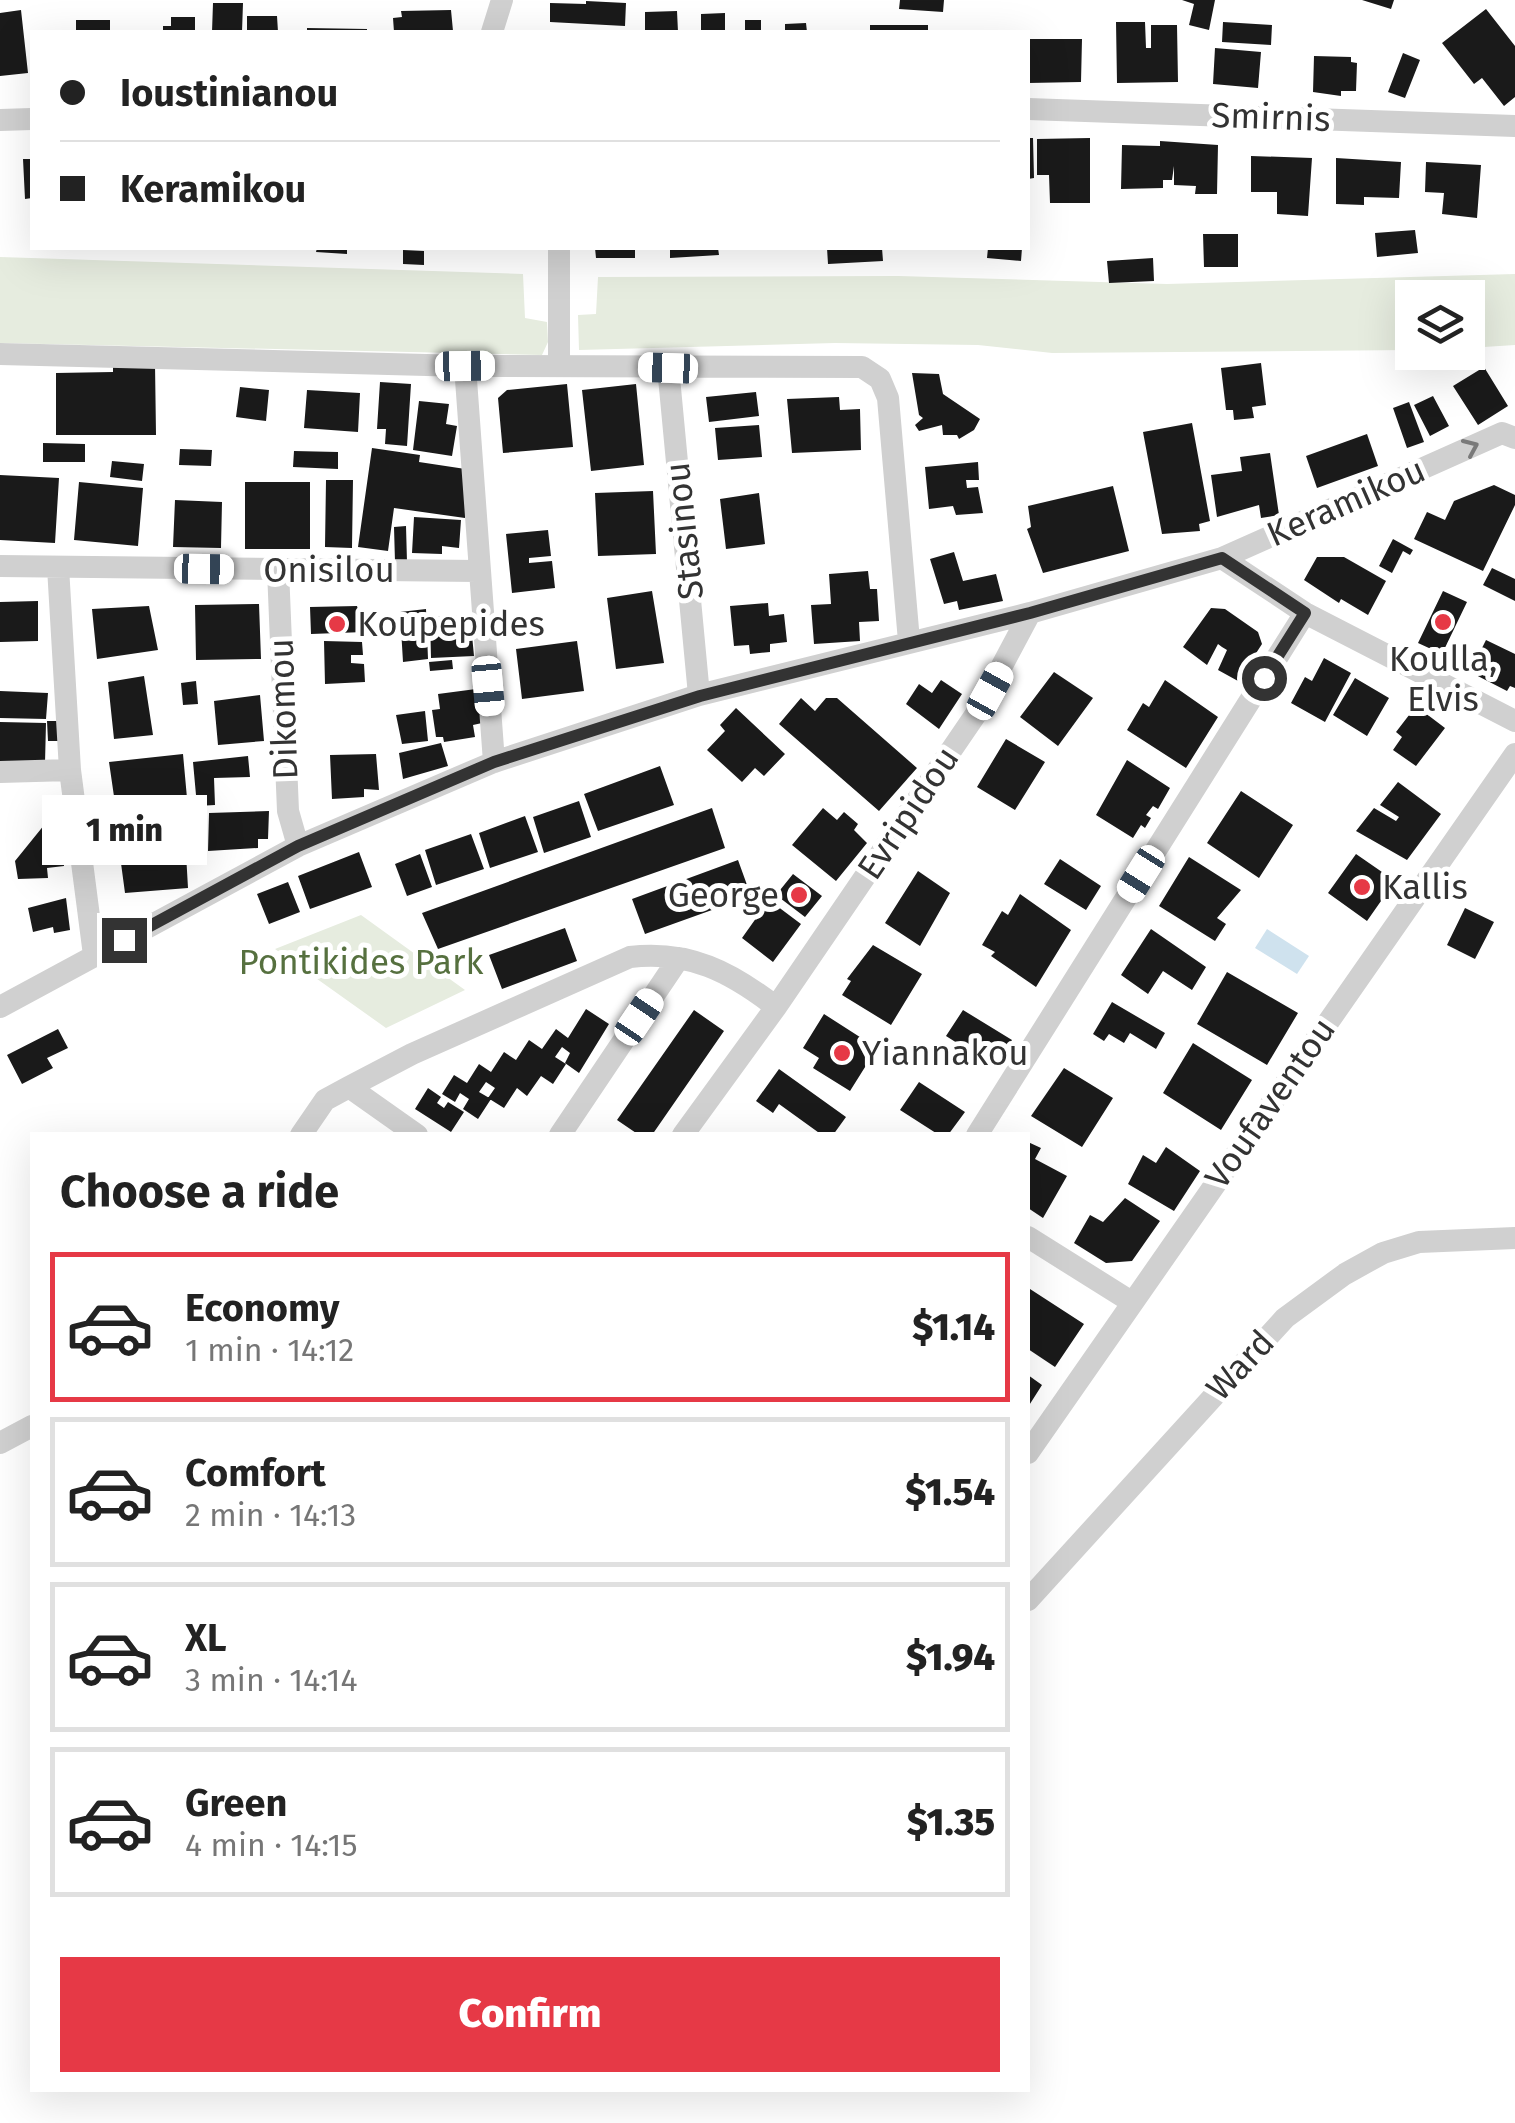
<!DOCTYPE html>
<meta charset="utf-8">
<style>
body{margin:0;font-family:"Fira Sans",sans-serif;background:#f2f2f2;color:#222;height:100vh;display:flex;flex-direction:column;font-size:38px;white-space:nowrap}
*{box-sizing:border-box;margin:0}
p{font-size:32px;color:#767676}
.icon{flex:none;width:55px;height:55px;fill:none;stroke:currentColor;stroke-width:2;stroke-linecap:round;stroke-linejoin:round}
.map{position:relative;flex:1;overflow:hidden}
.sheet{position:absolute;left:30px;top:1132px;width:1000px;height:960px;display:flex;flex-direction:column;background:#fff;border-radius:0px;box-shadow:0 10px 40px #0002}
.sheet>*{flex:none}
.hud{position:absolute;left:30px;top:30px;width:1000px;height:220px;border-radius:0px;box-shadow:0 10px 40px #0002;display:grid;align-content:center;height:220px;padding:0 30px;background:#fff}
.buttons{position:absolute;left:1395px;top:280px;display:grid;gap:20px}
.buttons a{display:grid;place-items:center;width:90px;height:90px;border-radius:0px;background:#fff;box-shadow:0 10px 40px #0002;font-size:50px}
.end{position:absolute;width:45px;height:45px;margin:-22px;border:12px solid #333;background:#fff;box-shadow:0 0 0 5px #fff}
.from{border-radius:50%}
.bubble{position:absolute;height:70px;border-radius:0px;background:#fff;box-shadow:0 10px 40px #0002;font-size:32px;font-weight:800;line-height:70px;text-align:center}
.car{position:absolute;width:30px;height:60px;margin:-30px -15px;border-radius:12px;box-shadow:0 0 8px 2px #0007;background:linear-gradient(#fff 24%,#345 0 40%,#fff 0 76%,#345 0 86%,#fff 0)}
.hud b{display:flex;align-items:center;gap:35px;height:95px;font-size:38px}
.hud b+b{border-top:2px solid #e0e0e0}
.hud i{width:25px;height:25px;background:#222}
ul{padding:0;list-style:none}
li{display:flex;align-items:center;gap:30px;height:150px;margin:0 20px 15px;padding:0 10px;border:5px solid #e0e0e0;border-radius:0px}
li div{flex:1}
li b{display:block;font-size:38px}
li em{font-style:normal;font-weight:800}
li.active{border-color:#e63946}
li>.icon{width:90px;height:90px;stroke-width:1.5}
h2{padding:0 30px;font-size:45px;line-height:120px}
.primary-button{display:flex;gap:20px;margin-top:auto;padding:20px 30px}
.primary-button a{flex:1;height:115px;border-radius:0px;background:#e63946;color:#fff;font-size:40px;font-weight:800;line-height:115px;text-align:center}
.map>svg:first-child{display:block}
.green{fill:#e6ecdf}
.water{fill:#cfe2ee}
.building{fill:#1a1a1a}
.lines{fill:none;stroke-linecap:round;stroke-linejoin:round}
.minor{stroke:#d0d0d0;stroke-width:22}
.oneway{stroke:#7a7a7a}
.route{stroke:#333;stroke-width:12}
.poi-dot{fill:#e63946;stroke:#fff;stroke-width:4}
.labels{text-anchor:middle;stroke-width:10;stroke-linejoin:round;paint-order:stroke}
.street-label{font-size:35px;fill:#333;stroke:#fff}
.poi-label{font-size:35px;fill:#333;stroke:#fff;text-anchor:start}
.park-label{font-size:35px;fill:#56703f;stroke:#fff}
</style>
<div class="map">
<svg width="1515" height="2123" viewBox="0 0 1515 2123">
<rect width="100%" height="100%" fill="#fff"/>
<path class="green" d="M0 257 523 274 525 318 547 322 548 342 542 355 0 343Z
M1515 274V345L1468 348V298H1412V350L1052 353 978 345 835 343 579 350 578 315 596 314 598 277 898 276 1167 284Z
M361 915 465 990 386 1028 275 949Z"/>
<path class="water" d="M1267 929 1309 956 1297 974 1255 948Z"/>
<path class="building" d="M900 0H944L943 12 899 9Z
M1182 0H1215L1209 30 1189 25 1194 4Z
M1362 0H1394L1391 9Z
M586 1 626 3 625 26 550 22V3L586 4Z
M213 3H243L242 32H212Z
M1486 9 1515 46V97L1504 106 1482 78 1474 84 1442 43Z
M21 10 28 73 0 76V13Z
M451 10 453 31 449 32H394L393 18 402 17 401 11Z
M677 11 678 32H645V12Z
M725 13V32H701V14Z
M247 16H277L278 32H247Z
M171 17H195V32H163V26H171Z
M76 20H110V32H76Z
M745 20H761V32H745Z
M1116 22H1145L1146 48H1151V25H1177L1178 82 1117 83Z
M1223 22 1272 25 1271 45 1222 42Z
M806 23 807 32H785V24Z
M870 25H928V32H870Z
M307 28 367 29V32H307Z
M1028 39H1082L1081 82 1028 83Z
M1215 48 1261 52 1258 88 1213 84Z
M1403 53 1420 60 1405 98 1388 92Z
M1314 56 1351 57V62L1357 63 1356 91H1341V96L1313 92Z
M1028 138H1033L1034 178 1028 179Z
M1090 138V203H1050L1049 175H1037V139Z
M1160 141 1218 145 1217 194H1195L1196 186 1174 185V166L1172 180H1163V188L1121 189 1122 145 1160 146Z
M1251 156 1312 158 1308 216 1277 214V192H1251Z
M1336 158 1401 162 1399 198 1364 197V205L1336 204Z
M23 159H32V198L25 199Z
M1426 162 1481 165 1477 218 1442 214 1444 193 1425 192Z
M1415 230 1418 253 1377 257 1375 233Z
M1203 234H1238V267H1204Z
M317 248H347V254L316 252Z
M595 248H635V258H596Z
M670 248H718L719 255 670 258Z
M827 248H882L883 261 828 264Z
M988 248H1022L1021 261 987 258Z
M403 250 424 251V265L403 264Z
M1153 258 1154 281 1109 283 1107 261Z
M1261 363 1266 405 1252 407 1254 418 1234 420 1233 410H1226L1221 368Z
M113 364H155L156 435H56V373L113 372Z
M1484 367 1508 406 1478 425 1453 386Z
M912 373 939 374 943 394 980 419 974 430 959 439 957 435H943L942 425 919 431 915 425 923 418 919 415Z
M380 382 411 384 407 446 385 444 386 429H377Z
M567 384 573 447 503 453 498 398 507 390Z
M636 384 644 465 591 471 582 390Z
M240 387 269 390 266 421 236 417Z
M307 390 360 393 358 432 304 428Z
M756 392 759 416 709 422 706 397Z
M1433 396 1449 426 1430 436 1414 405Z
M839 397 840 410 860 409 861 450 792 453 787 399Z
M419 401 449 404 446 424 457 426 452 456 413 450Z
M1409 402 1424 442 1407 448 1393 408Z
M1192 423 1210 521 1199 524 1200 531 1162 534 1143 432Z
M759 425 762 457 718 460 715 428Z
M1367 434 1378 466 1317 488 1306 456Z
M43 443 85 444V462H43Z
M372 448 420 455 419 462 472 470 465 518 394 508 388 551 358 547Z
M180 449 212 450 211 466 179 465Z
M294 451 338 452V469L293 467Z
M1270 453 1279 515 1261 518 1259 505 1217 517 1211 475 1242 471 1240 457Z
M112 461 144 464 142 481 110 477Z
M978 462 979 480H966L967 488 978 487 983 513 956 515 953 506 929 509 925 467Z
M0 475 59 478 55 543 0 540Z
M326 480H353L352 548 325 547Z
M79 482 143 488 138 546 74 540Z
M245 482H310V549H245Z
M1494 485 1515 495V505L1483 571 1414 539 1427 512 1445 520 1454 501Z
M1113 486 1129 551 1043 573 1027 529 1031 527 1028 506Z
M653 491 656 554 598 556 595 493Z
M759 493 765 544 726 549 720 499Z
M175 500 222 502 221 548 173 547Z
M414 517 461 520 459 548 442 546V554L412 553Z
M406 526 407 562H395L394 527Z
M548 530 551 556 529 558V563L552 561 555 588 512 593 506 534Z
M1393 539 1413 550 1410 555 1403 551 1392 573 1379 566Z
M954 552 963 581 996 574 1003 601 959 610 957 601 944 604 930 559Z
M1317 557H1344L1386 581 1368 615 1341 599 1339 603 1304 580Z
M1492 568 1515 579V601L1483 585Z
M868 571 870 589H877L879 621 859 622 860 641 814 644 811 605 831 604 829 574Z
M652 591 664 663 616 669 607 598Z
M1443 591 1467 602 1442 654 1418 643Z
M38 601V641L0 642V602Z
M768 603 769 616 784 614 787 642 770 644V652L750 654 749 645 734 646 730 606Z
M259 604 261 659 196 660 195 605Z
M149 606 158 650 97 659 92 609Z
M357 606 364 632 311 634 310 607Z
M1211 608 1225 609 1258 632 1262 644 1238 681 1218 670 1227 650 1222 647 1218 644 1207 665 1183 647Z
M426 609 428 659 403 662 400 612Z
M470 614 474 656 431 658 430 617Z
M1486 640 1515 654V688L1510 686 1507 691 1470 672Z
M324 641 362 642 363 655H351V663L364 664 365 682 325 684Z
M577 641 584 691 522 699 516 649Z
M1324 658 1351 673 1325 722 1291 703 1305 677 1312 681Z
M452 660 453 669 430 671 429 662Z
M1054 672 1093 698 1058 746 1020 717Z
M144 676 153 735 114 739 108 682Z
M1355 678 1389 698 1367 736 1333 715Z
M941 680 962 694 939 729 906 704 919 684 932 693Z
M1165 680 1218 717 1186 768 1127 730 1143 703 1149 707Z
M196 681 198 704 183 705 181 683Z
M476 689 482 723 473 725 475 737 444 742 443 737H436L432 710 440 709 438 694Z
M0 691 48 693 46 719 0 718Z
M260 695 264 741 218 745 214 701Z
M801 698 815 711 826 698H837L917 768 879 811 779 724Z
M1416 706 1445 728 1416 766 1393 750 1402 737 1396 732Z
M736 708 785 754 764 776 755 768 742 782 707 750 725 731 720 725Z
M425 711 428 741 402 744 396 715Z
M47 721H62L63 741H48Z
M0 722 46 723 45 763 0 762Z
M1006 739 1045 762 1015 810 977 787Z
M441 743 448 766 403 779 399 753Z
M183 754 188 809 117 817 109 762Z
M376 754 379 790 364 789V797L332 799 330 755Z
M248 756 250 777 214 778 215 805 197 806 193 762Z
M1127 760 1170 788 1158 809 1153 806 1146 815 1151 818 1145 828 1141 825 1133 838 1096 815Z
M660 766 674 805 598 831 584 794Z
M1398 782 1441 814 1407 860 1356 831 1374 808 1396 821 1399 817 1380 805Z
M1241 791 1293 825 1259 878 1207 843Z
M579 801 591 837 544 853 533 817Z
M712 808 725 848 438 949 422 913Z
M823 808 837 820 844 812 858 824 854 830 867 843 836 881 792 845Z
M269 811 268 839H258V848L208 851 209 813Z
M61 814 69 847 63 848 64 866 47 868 48 878 18 879 15 861 49 819Z
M525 816 538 852 490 868 479 833Z
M471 834 484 869 436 885 425 850Z
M185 836 188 888 125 893 118 841Z
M359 852 372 887 310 909 298 876Z
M420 854 432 887 407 896 395 864Z
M1356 854 1395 881 1367 921 1328 893Z
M1189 857 1241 890 1217 918 1226 924 1215 941 1159 906Z
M1060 859 1101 886 1086 910 1044 884Z
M738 860 751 896 645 934 632 899Z
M918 871 950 893 920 946 885 923Z
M793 874 822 896 805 917 776 895Z
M288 882 300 912 269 924 257 894Z
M1020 894 1071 930 1036 987 991 956 995 952 982 945 1002 911 1008 915Z
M66 898 70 930 54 933 53 927 33 932 28 908Z
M769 900 801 924 773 962 742 938Z
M1465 908 1494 922 1475 959 1447 945Z
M565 928 577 961 502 989 489 955Z
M1151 929 1206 967 1192 990 1163 971 1148 994 1121 975Z
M873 945 922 974 891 1025 842 995 851 981 847 979Z
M1227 972 1298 1013 1267 1065 1197 1024Z
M1112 1002 1165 1033 1156 1049 1130 1033 1124 1043 1109 1034 1104 1041 1093 1034Z
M586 1009 609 1024 579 1073 565 1063 570 1053 562 1047 555 1057 566 1064 553 1084 541 1076 527 1096 517 1088 504 1108 488 1098 495 1088 486 1082 479 1092 491 1099 478 1119 463 1109 469 1099 460 1093 455 1102 442 1094 454 1075 467 1083 479 1064 491 1072 504 1052 516 1060 529 1040 542 1049 556 1029 568 1038Z
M694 1010 724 1031 652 1135H639L617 1120Z
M963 1010 1012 1040 995 1067 946 1036Z
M824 1014 877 1048 850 1091 813 1068 819 1058 803 1048Z
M58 1029 68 1048 47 1058 53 1068 22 1084 7 1055Z
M1193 1043 1252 1080 1221 1130 1163 1093Z
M1064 1068 1113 1098 1082 1147 1031 1116Z
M779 1069 846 1117 833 1135H822L779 1104 773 1113 756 1101Z
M919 1082 965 1112 948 1135H939L900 1110Z
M428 1088 441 1097 437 1103 444 1108 448 1102 464 1112 451 1132 415 1109Z
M1028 1142 1041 1148 1035 1159 1067 1176 1043 1218 1028 1208Z
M1166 1147 1200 1171 1174 1211 1128 1184 1143 1155 1156 1163Z
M1125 1198 1160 1221 1132 1261 1106 1263 1074 1243 1090 1215 1103 1222Z
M1030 1289 1084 1324 1055 1367 1028 1349Z
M1028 1375 1042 1385 1028 1407Z"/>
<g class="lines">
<path class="minor" d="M492 32 502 0
M1028 109 1515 126
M0 120 32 119
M0 354 465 366 862 367 880 379 888 398 909 641
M559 364V248
M465 366 494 762
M668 367 699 695
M1222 558 1305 613 1515 721
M0 566 478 571
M58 567 70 770 94 955
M278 570 288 811 298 846
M0 772 70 770
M0 1007 298 846 494 762 699 695 1030 613 1222 558 1502 433 1515 438
M349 1087 417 1135
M301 1135 325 1100 349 1087 412 1054 630 957C689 950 731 972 776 1007
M560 1135 679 958
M683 1135 776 1007 978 711 1030 613
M977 1135 1305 613
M1028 1237 1130 1301
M0 1443 32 1426
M1028 1453 1515 754
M1028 1600 1285 1318 1345 1274 1383 1253 1419 1242 1515 1238"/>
</g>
<defs><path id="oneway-chevron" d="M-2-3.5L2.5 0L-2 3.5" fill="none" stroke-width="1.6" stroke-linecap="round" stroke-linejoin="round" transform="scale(2.5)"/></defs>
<use class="oneway" href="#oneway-chevron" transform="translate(1471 447) rotate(-24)"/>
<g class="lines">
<path class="route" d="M124 940 298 846 494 762 700 696 1030 613 1222 558 1305 613 1264 678"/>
</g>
<g class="poi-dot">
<circle cx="1443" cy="622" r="10"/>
<circle cx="337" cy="624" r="10"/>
<circle cx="1362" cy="887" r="10"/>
<circle cx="799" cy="895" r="10"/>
<circle cx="842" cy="1053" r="10"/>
</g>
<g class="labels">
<g class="street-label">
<text transform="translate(1271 117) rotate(2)" y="12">Smirnis</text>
<text transform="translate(1346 502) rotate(-24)" y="12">Keramikou</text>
<text transform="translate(684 531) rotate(-96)" y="12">Stasinou</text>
<text x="329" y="582">Onisilou</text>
<text transform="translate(283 709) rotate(-92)" y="12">Dikomou</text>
<text transform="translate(908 813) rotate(-56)" y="12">Evripidou</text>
<text transform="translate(1270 1103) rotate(-55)" y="12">Voufaventou</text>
<text transform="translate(1240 1365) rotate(-47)" y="12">Ward</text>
</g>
<g class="poi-label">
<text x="357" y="636">Koupepides</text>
<text x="1443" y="671" text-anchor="middle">Koulla,<tspan x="1443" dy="40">Elvis</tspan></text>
<text x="1382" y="899">Kallis</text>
<text x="779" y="907" text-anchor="end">George</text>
<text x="862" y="1065">Yiannakou</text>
</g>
<g class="park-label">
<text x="361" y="974">Pontikides Park</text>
</g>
</g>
</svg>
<div class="buttons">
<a><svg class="icon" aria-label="layers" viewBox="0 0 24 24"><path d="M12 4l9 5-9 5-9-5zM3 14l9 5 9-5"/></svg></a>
</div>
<i class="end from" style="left:1264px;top:678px"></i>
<i class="end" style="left:124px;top:940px"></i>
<div class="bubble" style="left:42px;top:795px;width:165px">1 min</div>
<i class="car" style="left:465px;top:366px;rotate:89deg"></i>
<i class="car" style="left:668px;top:368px;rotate:272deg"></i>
<i class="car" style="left:204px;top:569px;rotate:91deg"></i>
<i class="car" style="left:488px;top:686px;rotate:175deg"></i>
<i class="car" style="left:990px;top:691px;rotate:29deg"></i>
<i class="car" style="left:1141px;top:874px;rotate:212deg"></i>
<i class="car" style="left:639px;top:1017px;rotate:34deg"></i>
<div class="hud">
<b><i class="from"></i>Ioustinianou</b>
<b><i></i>Keramikou</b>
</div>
<section class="sheet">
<h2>Choose a ride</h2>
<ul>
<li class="active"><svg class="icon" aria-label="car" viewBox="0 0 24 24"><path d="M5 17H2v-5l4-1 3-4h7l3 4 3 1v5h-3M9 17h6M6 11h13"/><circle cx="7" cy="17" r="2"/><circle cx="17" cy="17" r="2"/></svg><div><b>Economy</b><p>1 min · 14:12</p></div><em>$1.14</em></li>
<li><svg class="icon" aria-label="car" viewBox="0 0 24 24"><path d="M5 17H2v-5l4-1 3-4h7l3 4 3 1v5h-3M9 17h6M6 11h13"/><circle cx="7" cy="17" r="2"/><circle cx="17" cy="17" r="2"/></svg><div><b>Comfort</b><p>2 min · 14:13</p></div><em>$1.54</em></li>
<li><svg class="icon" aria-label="car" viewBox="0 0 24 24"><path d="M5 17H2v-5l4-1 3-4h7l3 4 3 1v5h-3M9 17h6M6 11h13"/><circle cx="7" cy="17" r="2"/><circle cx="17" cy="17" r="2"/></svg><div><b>XL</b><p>3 min · 14:14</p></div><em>$1.94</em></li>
<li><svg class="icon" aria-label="car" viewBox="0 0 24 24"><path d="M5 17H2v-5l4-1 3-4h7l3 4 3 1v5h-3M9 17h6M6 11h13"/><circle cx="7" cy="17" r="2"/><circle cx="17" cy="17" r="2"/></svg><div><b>Green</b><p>4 min · 14:15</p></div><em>$1.35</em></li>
</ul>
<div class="primary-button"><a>Confirm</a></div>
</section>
</div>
